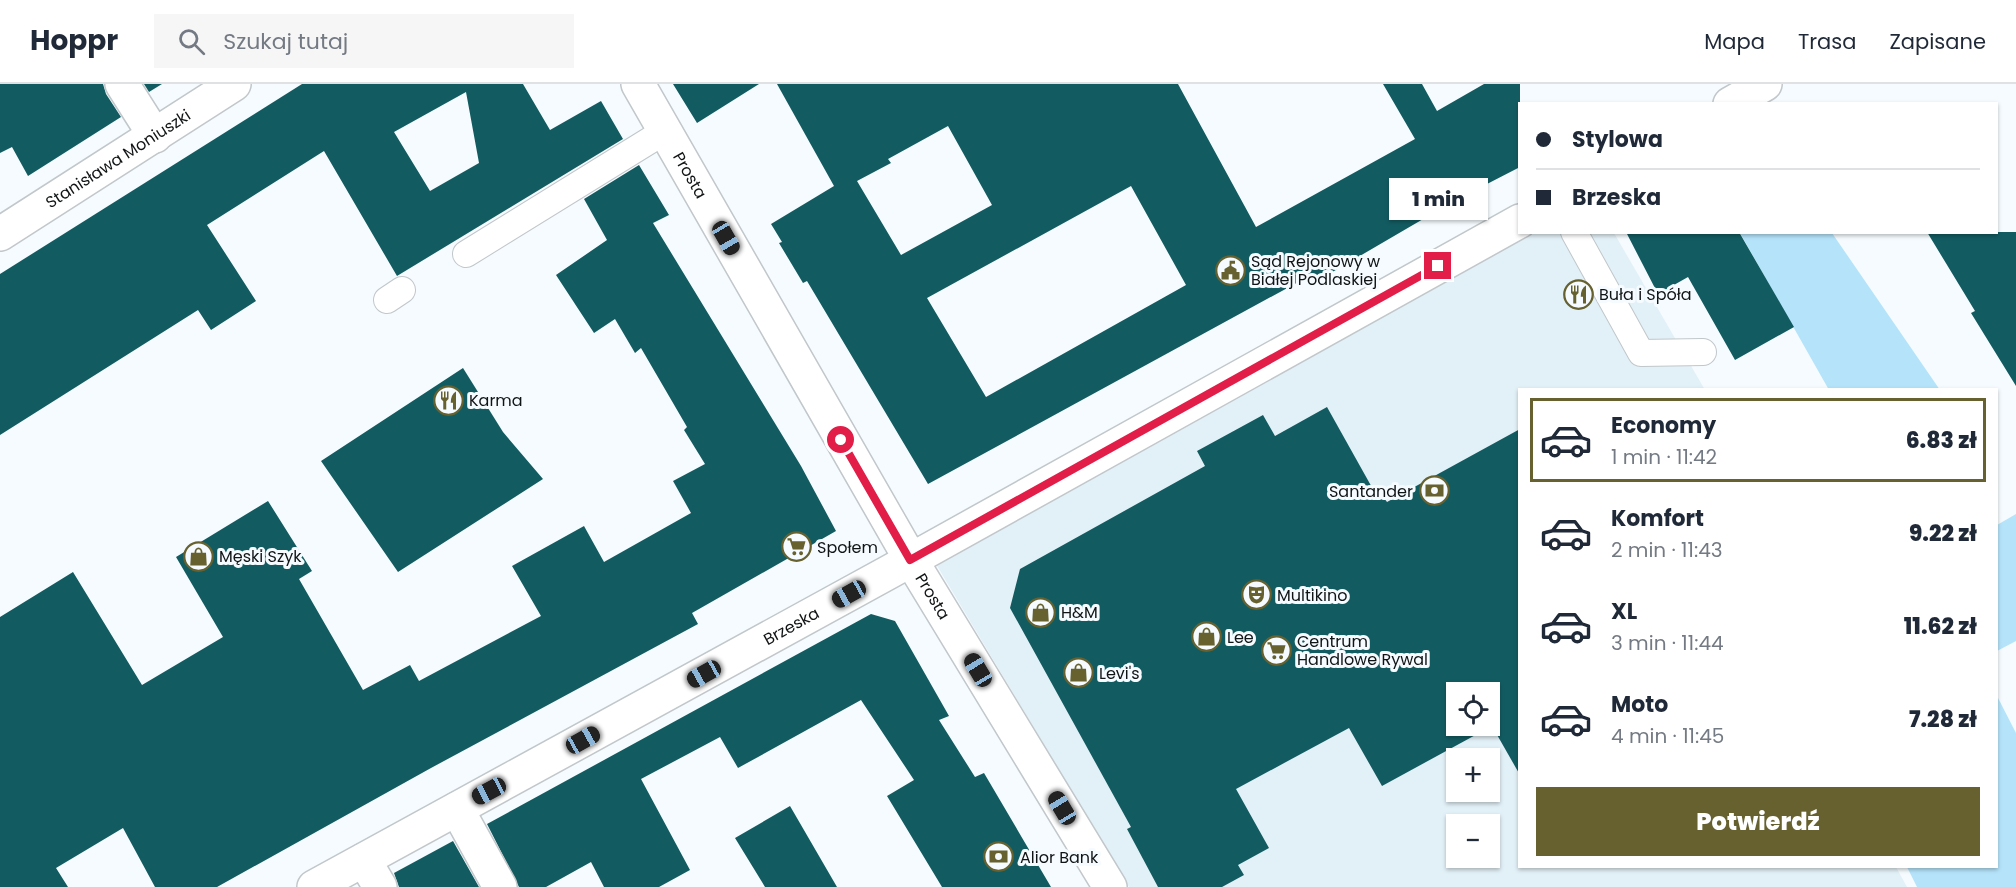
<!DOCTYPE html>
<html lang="pl">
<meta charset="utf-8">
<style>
body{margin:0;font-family:Poppins,sans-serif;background:#f6f6f7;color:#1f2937;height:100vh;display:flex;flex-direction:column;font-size:22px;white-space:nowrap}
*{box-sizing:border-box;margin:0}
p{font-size:20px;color:#747a83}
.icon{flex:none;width:33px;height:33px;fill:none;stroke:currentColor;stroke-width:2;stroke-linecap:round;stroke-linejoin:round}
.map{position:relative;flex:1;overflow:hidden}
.sheet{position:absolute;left:1518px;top:304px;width:480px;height:480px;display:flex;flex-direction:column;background:#fff;border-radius:0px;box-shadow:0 2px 4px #0004}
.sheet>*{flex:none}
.hud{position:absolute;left:1518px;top:18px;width:480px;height:132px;border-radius:0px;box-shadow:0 2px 4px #0004;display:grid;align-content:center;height:132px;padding:0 18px;background:#fff}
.buttons{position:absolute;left:1446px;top:598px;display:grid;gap:12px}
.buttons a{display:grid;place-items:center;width:54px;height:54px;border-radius:0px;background:#fff;box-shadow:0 2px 4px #0004;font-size:30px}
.end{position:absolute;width:27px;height:27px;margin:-14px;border:8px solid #e11d48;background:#fff;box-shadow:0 0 0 3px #fff}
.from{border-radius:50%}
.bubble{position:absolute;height:42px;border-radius:0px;background:#fff;box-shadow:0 2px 4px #0004;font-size:20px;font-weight:800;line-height:42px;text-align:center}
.car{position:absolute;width:18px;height:36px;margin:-18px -9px;border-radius:8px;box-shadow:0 0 4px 2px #0007;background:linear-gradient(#222 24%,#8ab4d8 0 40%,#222 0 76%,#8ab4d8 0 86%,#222 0)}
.hud b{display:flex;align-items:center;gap:21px;height:57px;font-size:22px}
.hud b+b{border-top:2px solid #e0e1e3}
.hud i{width:15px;height:15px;background:#1f2937}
ul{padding:10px 0 0;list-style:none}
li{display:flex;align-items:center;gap:18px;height:84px;margin:0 12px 9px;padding:0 6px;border:3px solid transparent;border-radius:0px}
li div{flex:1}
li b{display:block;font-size:22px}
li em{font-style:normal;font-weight:800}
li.selected{border-color:#66612e}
li>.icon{width:54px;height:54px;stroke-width:1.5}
.button{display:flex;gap:12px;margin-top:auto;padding:12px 18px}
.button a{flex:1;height:69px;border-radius:0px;background:#66612e;color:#fff;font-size:24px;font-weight:800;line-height:69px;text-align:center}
header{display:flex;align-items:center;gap:36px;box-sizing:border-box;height:84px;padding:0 30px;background:#fff;border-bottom:2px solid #e0e1e3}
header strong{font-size:28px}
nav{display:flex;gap:33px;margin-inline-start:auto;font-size:21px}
.search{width:420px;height:54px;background:#f6f6f7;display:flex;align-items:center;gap:15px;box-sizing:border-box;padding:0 21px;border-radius:0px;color:#747a83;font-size:22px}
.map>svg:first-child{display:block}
.built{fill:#e2f0f7;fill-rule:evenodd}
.green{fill:#b5e4fa}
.building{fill:#125c61;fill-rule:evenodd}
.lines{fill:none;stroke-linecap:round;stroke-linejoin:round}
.service-casing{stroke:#c1c7ca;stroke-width:28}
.minor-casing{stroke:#c1c7ca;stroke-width:36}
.service{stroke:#fff;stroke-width:26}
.minor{stroke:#fff;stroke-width:33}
.route{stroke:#e11d48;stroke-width:8}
.labels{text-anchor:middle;stroke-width:6;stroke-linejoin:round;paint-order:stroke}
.street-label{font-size:16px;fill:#111415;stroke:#f5fbfe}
.poi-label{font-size:16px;fill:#111415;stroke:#f5fbfe;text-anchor:start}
</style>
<header>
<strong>Hoppr</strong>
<div class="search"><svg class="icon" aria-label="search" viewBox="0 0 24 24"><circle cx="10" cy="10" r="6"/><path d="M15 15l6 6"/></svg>Szukaj tutaj</div>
<nav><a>Mapa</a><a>Trasa</a><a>Zapisane</a></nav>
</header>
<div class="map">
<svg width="2016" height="803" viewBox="0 0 2016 803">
<rect width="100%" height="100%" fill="#f5fbfe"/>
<path class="built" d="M1524 149H1614L1705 306H1520V783H1896L1907 803H1129L936 480ZM1456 609H1490V642H1456ZM1456 675H1490V708H1456ZM1456 741H1490V774H1456Z"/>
<path class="green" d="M1740 149H1832L1940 306H1829Z
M2016 430V557L1997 567V441Z
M1997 612 2016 649V803H1917L1907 783H1996Z"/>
<path class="building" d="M0 0H103L106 10 121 33 28 92 12 63 0 69Z
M144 0H162L149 8Z
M302 0H523L550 46 601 17 623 55 397 192 324 67 207 141 256 217 211 246 198 226 0 351V190ZM466 8 479 79 430 107 394 48Z
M673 0H759L697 39Z
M777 0H1178L1256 143 1415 55 1383 0H1422L1437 27 1484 0H1520V83L1454 117 1317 197 1313 190 928 400 807 197 803 199 779 159 782 158 771 140 834 102ZM948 42 992 121 901 171 857 97 891 79 888 75ZM1131 102 1186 201 986 313 927 214Z
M639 81 669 131 653 139 801 382 836 447 692 529 698 540 431 684 217 803H155L123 744 56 784 68 803H0V533L73 488 142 601 223 553 176 473 268 417 312 487 299 495 363 606 410 581 419 597 541 532 512 482 584 442 604 478 691 429 673 397 705 380 684 346 687 343 641 264 635 269 615 235 594 249 556 191 607 156 584 115Z
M1626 148H1739L1794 243 1735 276 1688 193 1658 210Z
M1927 148H2016V302L1971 229 1975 227Z
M463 284 503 348 543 395 398 488 321 377Z
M1327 323 1379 416 1384 414 1387 418 1520 345V691L1492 642 1382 702 1349 644 1236 705 1269 764 1238 781 1244 791 1222 803H1158L1127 745 1131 743 1010 524 1020 485 1205 382 1197 367 1263 331 1275 352ZM1456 609H1490V642H1456Z
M871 530 895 537 949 632 939 636 975 693 984 689 1051 803H942L887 712 914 696 861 616 738 684 720 653 641 695 690 786 659 803H604L591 778 546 803H519L487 740Z
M790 722 837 803H765L735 754Z
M453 757 479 803H399L394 789Z"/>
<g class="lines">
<defs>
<path id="service" d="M1574 148 1641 269 1703 268
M466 170 665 47
M387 216 402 206"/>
<g id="minor">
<path d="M122 0 155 52"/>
<path id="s1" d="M638 0 911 476 1110 803"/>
<path d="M1730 20 1765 0"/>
<path id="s2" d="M0 150 234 0"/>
<path d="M457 725 500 803"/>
<path d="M364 776 380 803"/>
<path id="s3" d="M314 803 891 487 1520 137"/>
</g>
</defs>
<use href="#service" class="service-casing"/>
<use href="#minor" class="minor-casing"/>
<use href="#service" class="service"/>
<use href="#minor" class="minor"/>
</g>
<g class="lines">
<path class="route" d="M841 356 910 476 1438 182"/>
</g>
<defs>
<symbol id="civic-ring" viewBox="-11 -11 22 22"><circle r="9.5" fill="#f5fbfe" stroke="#66612e" stroke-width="1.5"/><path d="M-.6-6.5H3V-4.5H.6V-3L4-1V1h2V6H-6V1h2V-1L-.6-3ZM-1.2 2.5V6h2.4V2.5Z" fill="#66612e"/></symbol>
<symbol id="restaurant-ring" viewBox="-11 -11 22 22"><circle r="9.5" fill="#f5fbfe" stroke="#66612e" stroke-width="1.5"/><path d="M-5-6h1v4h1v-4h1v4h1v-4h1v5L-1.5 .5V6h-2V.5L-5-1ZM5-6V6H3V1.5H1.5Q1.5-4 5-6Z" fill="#66612e"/></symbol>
<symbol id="bank-ring" viewBox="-11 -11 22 22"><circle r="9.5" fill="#f5fbfe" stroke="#66612e" stroke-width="1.5"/><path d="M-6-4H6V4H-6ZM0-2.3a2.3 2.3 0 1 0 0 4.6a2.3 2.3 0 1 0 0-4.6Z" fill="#66612e"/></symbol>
<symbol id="supermarket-ring" viewBox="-11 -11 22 22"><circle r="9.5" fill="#f5fbfe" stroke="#66612e" stroke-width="1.5"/><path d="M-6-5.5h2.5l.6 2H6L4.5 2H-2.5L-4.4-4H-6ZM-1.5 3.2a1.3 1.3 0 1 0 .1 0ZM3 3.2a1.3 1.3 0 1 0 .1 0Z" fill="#66612e"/></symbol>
<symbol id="shop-ring" viewBox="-11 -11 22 22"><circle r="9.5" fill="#f5fbfe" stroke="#66612e" stroke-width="1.5"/><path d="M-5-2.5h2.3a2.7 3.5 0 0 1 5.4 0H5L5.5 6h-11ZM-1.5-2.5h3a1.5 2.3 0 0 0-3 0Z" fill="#66612e"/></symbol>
<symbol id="theatre-ring" viewBox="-11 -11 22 22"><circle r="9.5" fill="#f5fbfe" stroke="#66612e" stroke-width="1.5"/><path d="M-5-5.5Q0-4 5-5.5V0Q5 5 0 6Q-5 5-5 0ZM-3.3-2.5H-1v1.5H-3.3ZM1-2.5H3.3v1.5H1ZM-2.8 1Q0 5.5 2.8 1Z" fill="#66612e"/></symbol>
</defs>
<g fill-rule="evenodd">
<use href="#civic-ring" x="1214" y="170" width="33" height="33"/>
<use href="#restaurant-ring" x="1562" y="194" width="33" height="33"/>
<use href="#restaurant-ring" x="432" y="300" width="33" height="33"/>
<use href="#bank-ring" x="1418" y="390" width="33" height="33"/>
<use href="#supermarket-ring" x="780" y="446" width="33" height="33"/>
<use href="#shop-ring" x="182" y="456" width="33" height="33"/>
<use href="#theatre-ring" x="1240" y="494" width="33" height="33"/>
<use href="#shop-ring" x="1024" y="512" width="33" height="33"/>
<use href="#shop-ring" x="1190" y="536" width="33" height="33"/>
<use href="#supermarket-ring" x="1260" y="550" width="33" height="33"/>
<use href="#shop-ring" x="1062" y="572" width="33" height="33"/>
<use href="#bank-ring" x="982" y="756" width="33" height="33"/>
</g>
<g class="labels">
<g class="street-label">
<text dy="6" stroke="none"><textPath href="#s2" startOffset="140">Stanisława Moniuszki</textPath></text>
<text dy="6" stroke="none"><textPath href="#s1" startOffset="105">Prosta</textPath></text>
<text dy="6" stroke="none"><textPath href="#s1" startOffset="591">Prosta</textPath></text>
<text dy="6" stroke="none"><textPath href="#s3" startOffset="544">Brzeska</textPath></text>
</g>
<g class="poi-label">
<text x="1251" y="183">Sąd Rejonowy w<tspan x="1251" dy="18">Białej Podlaskiej</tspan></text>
<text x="1599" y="216">Buła i Spóła</text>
<text x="469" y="322">Karma</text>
<text x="1413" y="413" text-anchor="end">Santander</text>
<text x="817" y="469">Społem</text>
<text x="219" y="478">Męski Szyk</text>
<text x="1277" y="517">Multikino</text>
<text x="1061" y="534">H&amp;M</text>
<text x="1227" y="559">Lee</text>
<text x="1297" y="563">Centrum<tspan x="1297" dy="18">Handlowe Rywal</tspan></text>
<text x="1099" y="595">Levi's</text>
<text x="1020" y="779">Alior Bank</text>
</g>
</g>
</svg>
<div class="buttons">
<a><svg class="icon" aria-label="locate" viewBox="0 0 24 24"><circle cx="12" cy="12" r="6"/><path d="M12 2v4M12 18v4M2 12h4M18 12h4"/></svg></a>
<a>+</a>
<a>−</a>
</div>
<i class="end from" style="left:841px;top:356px"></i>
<i class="end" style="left:1438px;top:182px"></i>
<div class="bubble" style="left:1389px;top:94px;width:99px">1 min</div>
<i class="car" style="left:726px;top:154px;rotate:150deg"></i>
<i class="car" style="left:849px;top:510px;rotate:241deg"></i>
<i class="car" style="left:978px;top:586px;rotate:329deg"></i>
<i class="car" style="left:704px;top:590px;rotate:241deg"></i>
<i class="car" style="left:583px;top:656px;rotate:61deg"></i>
<i class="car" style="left:489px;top:707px;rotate:242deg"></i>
<i class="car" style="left:1062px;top:724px;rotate:329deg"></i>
<div class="hud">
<b><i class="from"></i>Stylowa</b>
<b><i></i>Brzeska</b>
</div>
<section class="sheet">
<ul>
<li class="selected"><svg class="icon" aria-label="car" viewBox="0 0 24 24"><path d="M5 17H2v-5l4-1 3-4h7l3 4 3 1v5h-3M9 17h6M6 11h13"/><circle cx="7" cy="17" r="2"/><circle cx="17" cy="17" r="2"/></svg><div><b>Economy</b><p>1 min · 11:42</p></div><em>6.83 zł</em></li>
<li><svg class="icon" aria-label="car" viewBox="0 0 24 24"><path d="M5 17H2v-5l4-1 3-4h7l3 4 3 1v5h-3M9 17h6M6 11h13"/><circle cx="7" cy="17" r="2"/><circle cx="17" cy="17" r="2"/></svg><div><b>Komfort</b><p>2 min · 11:43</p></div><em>9.22 zł</em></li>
<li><svg class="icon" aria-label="car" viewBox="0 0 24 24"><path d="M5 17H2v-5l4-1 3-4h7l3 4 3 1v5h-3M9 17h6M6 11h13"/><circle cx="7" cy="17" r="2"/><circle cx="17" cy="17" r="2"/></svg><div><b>XL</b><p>3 min · 11:44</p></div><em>11.62 zł</em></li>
<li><svg class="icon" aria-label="car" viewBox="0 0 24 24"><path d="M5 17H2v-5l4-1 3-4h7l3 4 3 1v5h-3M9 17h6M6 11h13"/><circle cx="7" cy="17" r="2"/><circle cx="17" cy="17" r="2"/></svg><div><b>Moto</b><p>4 min · 11:45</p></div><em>7.28 zł</em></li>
</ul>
<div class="button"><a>Potwierdź</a></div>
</section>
</div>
